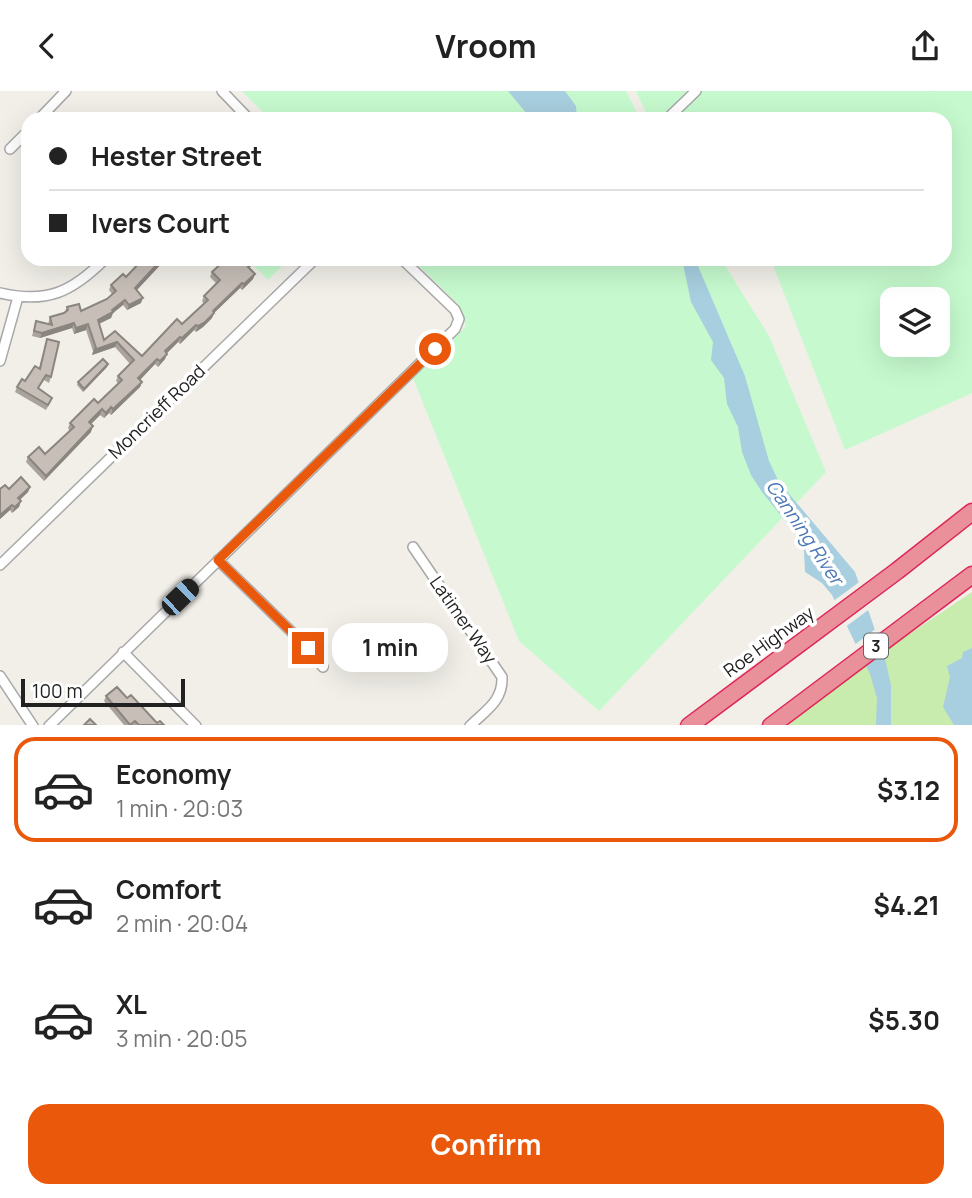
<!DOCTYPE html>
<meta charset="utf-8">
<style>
body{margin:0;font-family:Manrope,sans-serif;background:#f6f6f6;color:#222;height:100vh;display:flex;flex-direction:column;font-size:26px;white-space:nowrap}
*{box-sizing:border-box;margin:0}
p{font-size:23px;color:#767676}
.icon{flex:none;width:38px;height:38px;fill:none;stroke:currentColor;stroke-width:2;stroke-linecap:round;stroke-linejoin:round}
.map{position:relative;height:634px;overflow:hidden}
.panel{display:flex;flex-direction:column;background:#fff;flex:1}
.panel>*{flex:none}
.guide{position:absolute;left:21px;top:21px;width:931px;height:154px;border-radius:21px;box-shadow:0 7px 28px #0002;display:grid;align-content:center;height:154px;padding:0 28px;background:#fff}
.tools{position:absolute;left:880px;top:196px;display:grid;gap:14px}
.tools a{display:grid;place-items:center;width:70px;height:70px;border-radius:14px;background:#fff;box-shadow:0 7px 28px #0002;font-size:35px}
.scale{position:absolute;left:21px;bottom:18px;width:164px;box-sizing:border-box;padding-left:7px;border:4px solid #212121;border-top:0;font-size:19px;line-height:24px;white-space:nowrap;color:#212121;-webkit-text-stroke:5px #fff;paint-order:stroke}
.end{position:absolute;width:32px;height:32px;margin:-16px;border:9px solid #ea580c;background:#fff;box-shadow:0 0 0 4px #fff}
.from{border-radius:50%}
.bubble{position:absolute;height:49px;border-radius:21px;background:#fff;box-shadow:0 7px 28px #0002;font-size:23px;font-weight:700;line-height:49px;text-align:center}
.car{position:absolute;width:21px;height:42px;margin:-21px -10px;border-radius:9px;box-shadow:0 0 5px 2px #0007;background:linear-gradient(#222 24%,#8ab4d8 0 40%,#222 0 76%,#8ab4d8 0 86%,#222 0)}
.guide b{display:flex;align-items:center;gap:24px;height:66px;font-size:26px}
.guide b+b{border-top:2px solid #e0e0e0}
.guide i{width:18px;height:18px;background:#222}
ul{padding:12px 0 0;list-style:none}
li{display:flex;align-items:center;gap:21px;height:105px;margin:0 14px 10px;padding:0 14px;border:4px solid transparent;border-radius:21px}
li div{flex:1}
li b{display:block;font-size:26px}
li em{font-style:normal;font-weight:700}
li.selected{border-color:#ea580c}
li>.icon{width:63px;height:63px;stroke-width:1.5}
.primary-button{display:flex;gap:14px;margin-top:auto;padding:14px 28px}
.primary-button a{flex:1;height:80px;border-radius:21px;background:#ea580c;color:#fff;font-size:28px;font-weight:700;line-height:80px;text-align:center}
header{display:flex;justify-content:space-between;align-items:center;height:91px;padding:0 28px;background:#fff;font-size:32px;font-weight:700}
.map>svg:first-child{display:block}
.grass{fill:#c8ebae}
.park{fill:#c6face;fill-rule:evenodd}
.water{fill:#a8cfdf}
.pier{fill:#f1efe8}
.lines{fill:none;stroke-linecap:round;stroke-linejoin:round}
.minor-casing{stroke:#a8a8a8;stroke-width:12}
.motorway-casing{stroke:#de2658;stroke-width:19}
.minor{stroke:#fff;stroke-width:9}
.motorway{stroke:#e9909a;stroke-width:16}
.wall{fill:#aaa39d}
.shaded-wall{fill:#8b8580}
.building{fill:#c6beb7;stroke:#8b8580;stroke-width:2}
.route{stroke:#ea580c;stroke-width:9}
.labels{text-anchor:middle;stroke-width:7;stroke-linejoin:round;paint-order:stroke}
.shield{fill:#fff;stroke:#646464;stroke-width:2}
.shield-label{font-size:16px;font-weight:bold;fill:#212121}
.street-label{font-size:18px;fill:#212121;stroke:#fff}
.water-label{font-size:19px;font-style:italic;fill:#4b77b3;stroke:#fff}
</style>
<header><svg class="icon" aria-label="back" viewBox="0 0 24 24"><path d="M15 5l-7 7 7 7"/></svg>Vroom<svg class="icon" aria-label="share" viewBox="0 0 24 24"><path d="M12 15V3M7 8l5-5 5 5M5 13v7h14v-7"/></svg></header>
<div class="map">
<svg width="972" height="635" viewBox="0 0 972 635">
<rect width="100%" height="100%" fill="#f1efe8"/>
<path class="grass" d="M972 501V634L787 635 890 556Z"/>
<path class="park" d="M242 0H626L640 28H270Z
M636 0H972V302L845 359 773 174 768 168H945V28H649ZM892 208H938V254H892Z
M247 168H289L268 189Z
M412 168H721L769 245 826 381 599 620 519 550 413 287 466 235 458 213Z"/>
<path class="water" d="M508 0H565L576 15 577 28H531Z
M682 168H695L745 285 769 370 779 391 855 481 885 568 891 594V634H876L877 607 870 583 832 504 822 492 805 481 804 460 791 437 762 401 751 384 742 361 738 336 727 313 724 287 711 269 713 251 691 211Z
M972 557V634H954L943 616 950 586 947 575 962 567 963 561Z"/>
<path class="pier" d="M862 489 871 517 844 537 832 511Z
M878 536 886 559 863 576 853 555Z"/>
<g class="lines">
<defs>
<path id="minor" d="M222 0 249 28
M39 28 66 0
M667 28 696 0
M10 58 28 40
M0 202C47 213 72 201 105 168
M0 270 18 206
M413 456 502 586C503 610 486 619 470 635
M218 469 308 557 323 576
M0 474 315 168
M123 561 196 635
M0 585 33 635
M49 635 455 238 459 228 455 219 402 168"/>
<path id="motorway" d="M689 635 897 480 972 421
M771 635 972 484"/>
</defs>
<use href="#minor" class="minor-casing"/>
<use href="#motorway" class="motorway-casing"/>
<use href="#minor" class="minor"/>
<use href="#motorway" class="motorway"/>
</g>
<path class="wall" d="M140 168H168L165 171 164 170 137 199 141 212 127 219 123 214 113 222 111 227 99 233 104 249 115 240 142 265 182 233 204 213 202 210 204 205 216 192 210 186 212 181 251 174 249 178 255 183 253 188 242 199 240 197 214 222 212 227 203 236 196 241 194 239 180 253 178 251 167 262 165 268 158 276 155 273 140 289 142 291 140 296 111 324 109 322 104 327 100 324 91 333V341L44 390 26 371 28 366 45 363 70 340 68 337 70 332 98 312 118 292 116 290 118 285 130 273 115 256 92 264 93 260 86 239 74 243 72 237 40 247 32 245 36 230 48 233 50 226 64 222 67 216 81 220 107 208 112 203 109 199 111 194 126 186 142 170Z
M47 248 51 286 49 292 44 289 38 298 50 312 46 319 15 301 17 296 39 277Z
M108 273 107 276 83 301 77 294 78 291Z
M30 396 28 401 20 409 19 416 12 422 10 419 0 428V398Z
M106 605 127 607 157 632 164 634H124L104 610Z"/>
<path class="shaded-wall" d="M162 168H164V170L133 203 135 197Z
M255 183 253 188 242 199 244 193Z
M242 192 240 197 214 222 212 227 203 236 196 241 198 235Z
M143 207 141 212 127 219 129 214Z
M125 209 123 214 113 222 111 227 96 234 98 229Z
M74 232 72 237 40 247 42 242Z
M88 233 86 239 74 243 76 237Z
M196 234 194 239 180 253 182 247Z
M180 246 178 251 163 266 165 260Z
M117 251 115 256 92 264 94 259Z
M167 263 165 268 158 276 160 270Z
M157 268 155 273 136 293 138 287Z
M108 273 107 276 83 301 84 298Z
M142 291 140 296 111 324 113 318Z
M111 316 109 322 104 327 106 322Z
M102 318 100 324 87 337 89 331Z
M93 335 91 341 44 390 46 385Z
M30 396 28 401 16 412 18 407Z
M21 410 19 416 12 422 15 416Z
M12 414 10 419 0 428V424Z"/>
<path class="building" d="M143 168H162L135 197 143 207 129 214 125 209 112 219 113 221 98 229 104 249 115 240 142 265 177 228 182 233 208 209 204 205 220 189 212 181 226 168H243L251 174 248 176 255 183 244 193 242 192 213 220 214 222 205 231 198 235 196 234 182 247 180 246 165 260 167 263 160 270 157 268 138 287 142 291 113 318 111 316 106 322 102 318 89 331 93 335 46 385 28 366 39 356 45 363 74 336 70 332 94 308 98 312 122 289 118 285 134 269 117 251 94 259 96 257 88 233 76 237 74 232 42 242 34 240 36 230 52 234 50 226 64 222 68 219 67 216 79 213 81 220 107 208 116 200 111 194 123 183 126 186Z
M47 248 59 251 51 286 46 284 38 297 52 307 48 314 17 296 22 288 25 290 35 275 40 278Z
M103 268 108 273 84 298 78 291Z
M21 386 30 396 18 407 21 410 15 416 12 414 0 424V398L5 394 9 398Z
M117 596 127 607 131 604 157 632 160 630 164 634H139L135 630 130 634 106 605Z
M90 628 96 634H84Z"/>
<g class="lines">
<path class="route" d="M308 557 218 469 435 258"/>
</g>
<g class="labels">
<rect class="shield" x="864" y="542.5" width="24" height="25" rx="5"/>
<g class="shield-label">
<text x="876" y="561">3</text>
</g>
<g class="street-label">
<text transform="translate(157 321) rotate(-44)" y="6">Moncrieff Road</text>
<text transform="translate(463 529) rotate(55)" y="6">Latimer Way</text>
<text transform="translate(769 551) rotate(-36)" y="6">Roe Highway</text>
</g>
<g class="water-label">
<text transform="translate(805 441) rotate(56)" y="7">Canning River</text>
</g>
</g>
</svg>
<div class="tools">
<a><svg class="icon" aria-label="layers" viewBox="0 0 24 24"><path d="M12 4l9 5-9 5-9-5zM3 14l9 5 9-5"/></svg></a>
</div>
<div class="scale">100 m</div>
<i class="end from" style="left:435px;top:258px"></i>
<i class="end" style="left:308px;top:557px"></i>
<div class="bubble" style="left:332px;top:532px;width:116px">1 min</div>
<i class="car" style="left:180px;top:506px;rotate:46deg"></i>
<div class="guide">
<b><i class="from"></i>Hester Street</b>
<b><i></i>Ivers Court</b>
</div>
</div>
<section class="panel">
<ul>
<li class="selected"><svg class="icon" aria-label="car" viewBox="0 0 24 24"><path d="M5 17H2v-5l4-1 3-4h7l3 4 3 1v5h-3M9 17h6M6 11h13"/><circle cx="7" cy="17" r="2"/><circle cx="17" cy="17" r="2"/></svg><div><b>Economy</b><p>1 min · 20:03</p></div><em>$3.12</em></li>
<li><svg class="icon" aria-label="car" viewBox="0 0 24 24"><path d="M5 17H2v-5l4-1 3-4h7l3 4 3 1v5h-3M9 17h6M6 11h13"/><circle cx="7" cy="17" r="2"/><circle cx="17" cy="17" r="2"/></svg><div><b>Comfort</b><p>2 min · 20:04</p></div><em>$4.21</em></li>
<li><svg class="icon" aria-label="car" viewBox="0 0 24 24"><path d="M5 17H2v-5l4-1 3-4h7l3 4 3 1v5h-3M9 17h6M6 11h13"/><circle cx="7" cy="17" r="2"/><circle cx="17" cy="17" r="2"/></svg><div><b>XL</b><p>3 min · 20:05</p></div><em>$5.30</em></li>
</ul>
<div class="primary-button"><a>Confirm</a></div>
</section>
